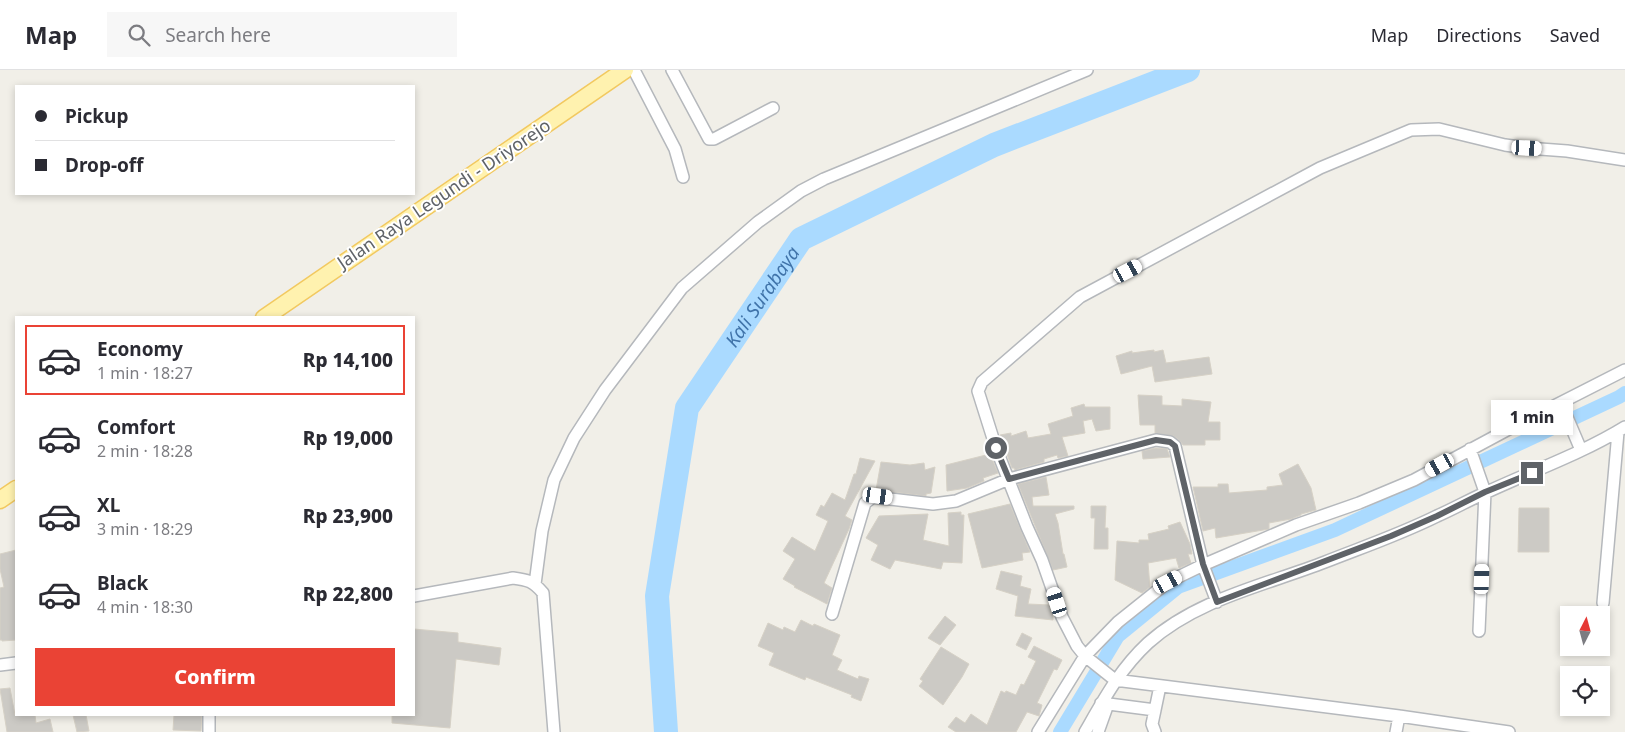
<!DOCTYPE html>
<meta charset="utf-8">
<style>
body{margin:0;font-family:"Noto Sans",sans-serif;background:#f7f7f7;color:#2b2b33;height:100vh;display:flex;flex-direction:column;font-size:19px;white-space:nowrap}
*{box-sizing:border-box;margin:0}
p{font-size:16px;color:#7c7c81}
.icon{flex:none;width:28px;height:28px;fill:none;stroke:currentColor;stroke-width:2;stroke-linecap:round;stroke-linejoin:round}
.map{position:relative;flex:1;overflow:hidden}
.drawer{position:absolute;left:15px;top:246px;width:400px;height:400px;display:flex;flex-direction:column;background:#fff;border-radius:0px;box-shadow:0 2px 8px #0003}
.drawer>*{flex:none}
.top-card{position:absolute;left:15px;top:15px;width:400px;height:110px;border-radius:0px;box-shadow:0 2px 8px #0003;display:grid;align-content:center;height:110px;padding:0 20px;background:#fff}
.needle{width:32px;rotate:6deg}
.tools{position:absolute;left:1560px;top:536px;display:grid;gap:10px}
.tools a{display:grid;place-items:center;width:50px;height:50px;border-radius:0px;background:#fff;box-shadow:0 2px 8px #0003;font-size:25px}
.end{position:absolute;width:22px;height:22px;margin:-11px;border:6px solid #5f6368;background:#fff;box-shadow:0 0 0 2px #fff}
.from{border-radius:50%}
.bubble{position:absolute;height:35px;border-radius:0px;background:#fff;box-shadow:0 2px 8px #0003;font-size:16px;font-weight:800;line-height:35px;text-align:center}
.car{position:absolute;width:15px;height:30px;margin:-15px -8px;border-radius:6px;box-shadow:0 0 4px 1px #0007;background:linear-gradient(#fff 24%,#345 0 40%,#fff 0 76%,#345 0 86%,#fff 0)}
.top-card b{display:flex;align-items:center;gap:18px;height:48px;font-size:19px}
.top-card b+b{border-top:1px solid #e1e1e2}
.top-card i{width:12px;height:12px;background:#2b2b33}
ul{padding:9px 0 0;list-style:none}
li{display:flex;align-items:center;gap:15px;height:70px;margin:0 10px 8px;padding:0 10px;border:2px solid transparent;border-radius:0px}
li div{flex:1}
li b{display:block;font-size:19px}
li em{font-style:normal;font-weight:800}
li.on{border-color:#ea4335}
li>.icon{width:45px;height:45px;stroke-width:1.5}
.cta{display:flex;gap:10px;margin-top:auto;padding:10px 20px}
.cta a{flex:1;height:58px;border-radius:0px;background:#ea4335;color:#fff;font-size:20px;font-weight:800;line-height:58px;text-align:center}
header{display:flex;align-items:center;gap:30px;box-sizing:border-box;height:70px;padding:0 25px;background:#fff;border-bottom:1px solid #e1e1e2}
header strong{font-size:24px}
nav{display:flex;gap:28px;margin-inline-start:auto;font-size:18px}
.search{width:350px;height:45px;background:#f7f7f7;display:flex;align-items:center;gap:12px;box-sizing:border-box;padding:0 18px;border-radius:0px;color:#7c7c81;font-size:19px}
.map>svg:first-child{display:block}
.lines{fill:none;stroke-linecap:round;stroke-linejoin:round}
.canal{stroke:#aadaff;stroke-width:14}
.river{stroke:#aadaff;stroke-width:24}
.building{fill:#cccac5;stroke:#d6d1c6}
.minor-casing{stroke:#b5b8bc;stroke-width:14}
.primary-casing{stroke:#f2c960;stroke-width:19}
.minor{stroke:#fff;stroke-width:11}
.primary{stroke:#fff2af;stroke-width:16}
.route{stroke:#5f6368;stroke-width:6}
.labels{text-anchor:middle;stroke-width:4;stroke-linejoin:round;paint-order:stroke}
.street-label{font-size:18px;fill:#5f6368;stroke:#fff}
.water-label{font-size:19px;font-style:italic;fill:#4174aa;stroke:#fff}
</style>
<header>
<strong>Map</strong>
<div class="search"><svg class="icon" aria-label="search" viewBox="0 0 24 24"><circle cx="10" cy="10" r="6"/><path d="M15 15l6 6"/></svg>Search here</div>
<nav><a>Map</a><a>Directions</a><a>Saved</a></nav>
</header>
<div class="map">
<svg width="1625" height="662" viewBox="0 0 1625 662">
<rect width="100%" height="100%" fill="#f1efe8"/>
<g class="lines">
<path class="canal" d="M1060 662 1118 566 1178 517 1335 460 1619 327 1625 323"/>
<path class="river" id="s1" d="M666 662 657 526 687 338 801 169 994 75 1188 0"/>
</g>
<path class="building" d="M1154 280V282L1163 280 1166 293 1209 287 1212 304 1155 312 1152 296 1121 304 1116 286 1132 281V283Z
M1138 325 1162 326V335L1182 336V329L1211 332 1208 352H1220V370H1205V375H1183L1180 371 1174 366 1155 363V355H1140Z
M1084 334 1085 337H1110V359L1096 361 1092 349 1083 351 1085 363 1062 367 1068 386 1058 388 1057 385 1044 389V392L1015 400 1014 398H1012L1000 365 1011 363V366L1026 361 1028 368 1051 364 1048 354 1073 346 1071 338Z
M1156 378 1167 379 1170 387 1143 389 1142 381Z
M990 384 998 403 983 408 984 411 967 418 947 421 946 395Z
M860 388 875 391 845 446 852 450 849 459 824 513 832 518 827 534 794 517 795 516 783 509 795 489 783 481 792 467 815 481 828 451 816 445 821 435 824 437 832 423 845 430 854 404H856Z
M881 392 910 395 924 393 925 400 935 397 931 423 926 424V426L876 420Z
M1298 394 1311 418 1316 440 1301 444V445L1291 449 1269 453V459L1216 468 1215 458 1203 461 1193 417H1218V414H1228L1229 423 1267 420V417L1283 415 1279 404Z
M1046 407 1049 425 1032 427 1033 436H1074V439L1055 444 1058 453 1063 484H1064L1067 497 1053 500 1018 414Z
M1010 434 1030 482 1022 483 1023 490 982 498 968 444Z
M1091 436H1106L1105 458H1108V479H1094L1095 448H1091Z
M1519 438H1549V482H1518Z
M961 442V445H964L962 493 943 492 941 499 895 490 890 499 871 490 878 475 866 468 879 446 928 444 923 470 949 476 948 443Z
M1180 452 1190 474 1192 484H1188L1191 493 1179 498 1176 488 1148 493 1150 517 1142 523 1115 510 1117 471 1139 473V470H1149L1148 464 1169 459 1168 456Z
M16 480V570L2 571V570H0V518L4 517 0 499V484Z
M1001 501 1022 506 1020 516 1031 519 1028 534 1050 535 1053 545V550L1015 546 1018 526 996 519Z
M945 546 956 555 940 575 928 568Z
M801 550 813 556 814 554 840 565 832 585 842 590 837 600 858 609 859 606 869 609 861 631 851 627 852 625 806 607 805 610 769 595 774 583 758 576 768 553 783 560 784 557 795 562Z
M414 559 458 563V572L501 578 499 595 456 589 450 658 392 653V645H414Z
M1022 563 1032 568 1026 580 1016 575Z
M1034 576 1062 590 1057 600 1054 599 1037 633 1042 635 1039 646 1027 642 1016 662H956L948 657 956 647 965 653 971 644 987 655 1001 621 1005 623 1006 621 1016 625 1021 614 1024 615 1036 591 1028 587Z
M941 577 969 594 962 607 943 635 919 616 923 611 920 609Z
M10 618 15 645H35L36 653 50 649 53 662H7L0 619Z
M73 645H86L89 661 77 662Z
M174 645H202L201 661 173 660Z"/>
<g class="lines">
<defs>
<path id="minor" d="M634 0 675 79 683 107
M672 0 709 69H714L773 38
M1561 333 1581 380
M1470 379 1485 422 1479 561
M535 514 542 461 554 410 574 368 605 320 682 218 758 152 801 121 824 109 1087 0
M414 526 513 508C528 510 533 511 543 523L554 662
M1603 533 1618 362
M832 544 865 433 873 427 933 434 956 431 1009 409 1156 370 1170 372 1175 376 1203 495 1217 532
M0 595 16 593
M1101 633 1155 640 1152 654 1155 662
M1155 640 1160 616
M209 662V645
M1038 662 1085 586 1118 552 1168 512 1203 495 1296 455 1359 433 1414 410 1507 360 1625 300
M1085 662C1104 629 1120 599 1148 573 1197 529 1266 515 1325 492 1363 477 1401 464 1437 446 1453 439 1469 430 1485 423 1532 401 1581 384 1625 357
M1098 662 1108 634
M1396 662 1399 646
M1509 662 1399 646 1115 610 1085 586 1077 576 1062 547 1042 490 1027 457 996 378 978 321 982 312 1080 227 1320 98 1411 60 1439 59 1505 75 1527 78 1567 81 1625 90"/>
<path id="primary" d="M264 248 625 0
M0 430 16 419"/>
</defs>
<use href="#minor" class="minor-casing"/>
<use href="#primary" class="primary-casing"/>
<use href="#minor" class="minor"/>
<use href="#primary" class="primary"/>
</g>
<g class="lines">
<path class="route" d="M996 378 1009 409 1156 370 1170 372 1175 376 1203 494 1217 532 1391 466 1437 446 1485 422 1532 403"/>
</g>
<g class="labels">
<g class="street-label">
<text transform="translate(444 124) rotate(-34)" y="6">Jalan Raya Legundi - Driyorejo</text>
</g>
<g class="water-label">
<text dy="7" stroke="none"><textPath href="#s1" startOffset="461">Kali Surabaya</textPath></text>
</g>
</g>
</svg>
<div class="tools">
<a><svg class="needle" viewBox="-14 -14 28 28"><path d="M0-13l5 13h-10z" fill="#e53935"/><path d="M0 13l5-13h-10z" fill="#7c7c81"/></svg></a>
<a><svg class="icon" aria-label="locate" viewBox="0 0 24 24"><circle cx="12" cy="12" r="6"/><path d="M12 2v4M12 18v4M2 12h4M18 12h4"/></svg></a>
</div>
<i class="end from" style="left:996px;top:378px"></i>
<i class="end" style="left:1532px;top:403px"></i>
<div class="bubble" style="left:1491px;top:330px;width:82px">1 min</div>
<i class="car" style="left:1527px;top:78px;rotate:93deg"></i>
<i class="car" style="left:1128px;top:201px;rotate:62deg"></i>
<i class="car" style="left:1440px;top:395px;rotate:241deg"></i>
<i class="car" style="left:878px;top:426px;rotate:98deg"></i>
<i class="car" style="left:1482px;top:509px;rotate:2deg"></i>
<i class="car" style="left:1168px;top:512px;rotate:62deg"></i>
<i class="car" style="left:1057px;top:532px;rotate:342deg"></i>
<div class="top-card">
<b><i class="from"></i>Pickup</b>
<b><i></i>Drop-off</b>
</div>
<section class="drawer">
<ul>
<li class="on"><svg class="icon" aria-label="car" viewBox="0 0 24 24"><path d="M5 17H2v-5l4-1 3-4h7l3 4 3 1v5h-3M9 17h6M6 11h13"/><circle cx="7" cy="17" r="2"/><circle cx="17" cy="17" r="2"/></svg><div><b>Economy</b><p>1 min · 18:27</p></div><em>Rp 14,100</em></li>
<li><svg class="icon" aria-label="car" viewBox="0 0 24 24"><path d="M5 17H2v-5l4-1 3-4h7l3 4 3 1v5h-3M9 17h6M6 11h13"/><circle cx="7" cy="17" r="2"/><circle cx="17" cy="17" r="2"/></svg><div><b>Comfort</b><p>2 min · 18:28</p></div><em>Rp 19,000</em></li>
<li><svg class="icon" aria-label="car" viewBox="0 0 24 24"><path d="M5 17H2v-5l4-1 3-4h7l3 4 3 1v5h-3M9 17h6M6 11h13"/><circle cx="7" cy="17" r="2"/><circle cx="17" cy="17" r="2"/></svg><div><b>XL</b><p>3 min · 18:29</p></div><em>Rp 23,900</em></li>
<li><svg class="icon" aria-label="car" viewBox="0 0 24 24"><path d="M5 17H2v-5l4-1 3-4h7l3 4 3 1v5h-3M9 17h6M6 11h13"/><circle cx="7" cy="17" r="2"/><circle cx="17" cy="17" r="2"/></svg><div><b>Black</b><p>4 min · 18:30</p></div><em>Rp 22,800</em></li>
</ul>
<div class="cta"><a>Confirm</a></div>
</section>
</div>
